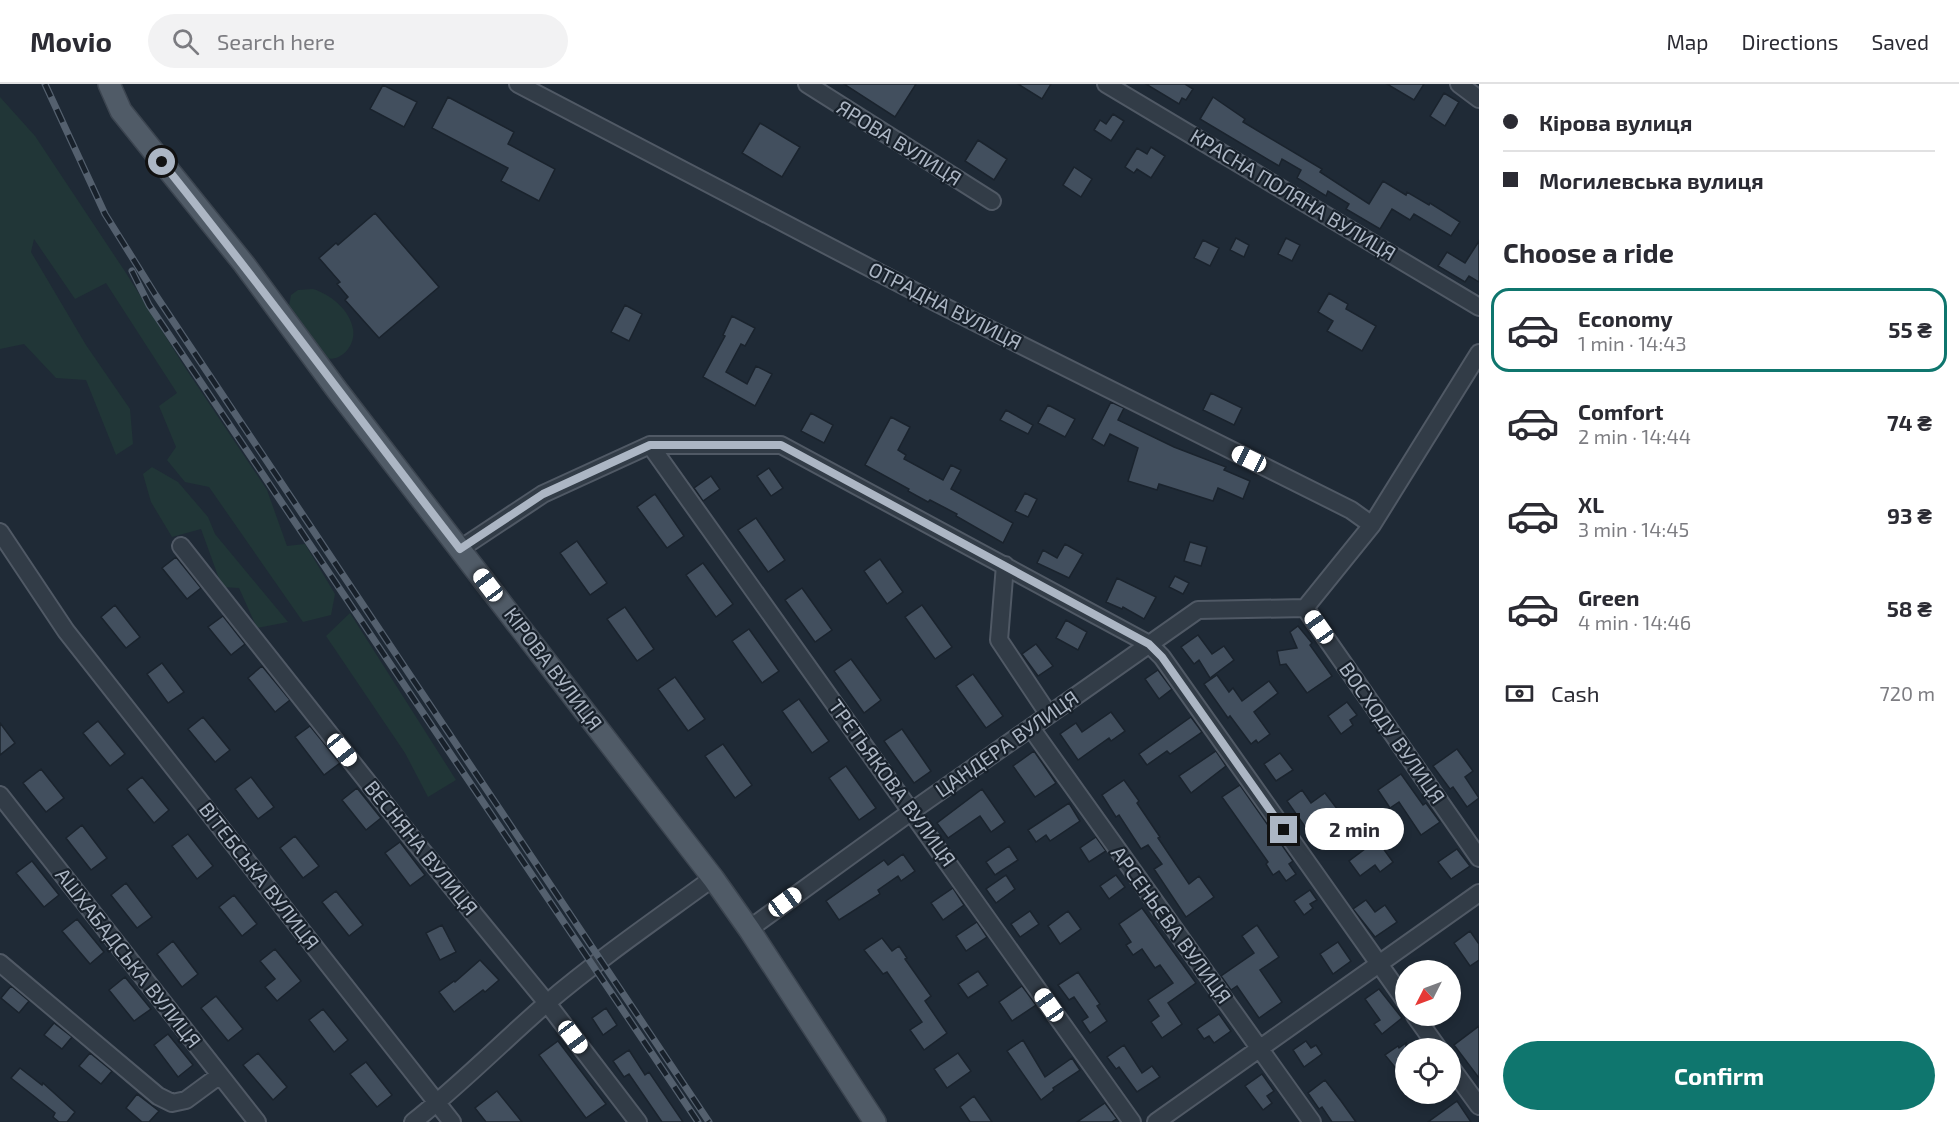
<!DOCTYPE html>
<meta charset="utf-8">
<style>
body{margin:0;font-family:"Exo 2",sans-serif;background:#f2f2f3;color:#2b2b33;height:100vh;display:flex;flex-direction:column;font-size:22px;white-space:nowrap}
*{box-sizing:border-box;margin:0}
p{font-size:20px;color:#7c7c81}
.icon{flex:none;width:33px;height:33px;fill:none;stroke:currentColor;stroke-width:2;stroke-linecap:round;stroke-linejoin:round}
.map{position:relative;flex:1;overflow:hidden}
.panel{display:flex;flex-direction:column;background:#fff;width:480px}
.panel>*{flex:none}
.guide{display:grid;align-content:center;height:132px;padding:0 24px;background:#fff}
.needle{width:39px;rotate:228deg}
.controls{position:absolute;left:1395px;top:876px;display:grid;gap:12px}
.controls a{display:grid;place-items:center;width:66px;height:66px;border-radius:50%;background:#fff;box-shadow:0 3px 9px #0003;font-size:30px}
.end{position:absolute;width:27px;height:27px;margin:-14px;border:8px solid #acb6c4;background:#111;box-shadow:0 0 0 3px #111}
.from{border-radius:50%}
.bubble{position:absolute;height:42px;border-radius:21px;background:#fff;box-shadow:0 3px 9px #0003;font-size:20px;font-weight:700;line-height:42px;text-align:center}
.car{position:absolute;width:18px;height:36px;margin:-18px -9px;border-radius:8px;box-shadow:0 0 4px 2px #0007;background:linear-gradient(#fff 24%,#345 0 40%,#fff 0 76%,#345 0 86%,#fff 0)}
.guide b{display:flex;align-items:center;gap:21px;height:57px;font-size:22px}
.guide b+b{border-top:2px solid #e1e1e2}
.guide i{width:15px;height:15px;background:#2b2b33}
ul{padding:0;list-style:none}
li{display:flex;align-items:center;gap:18px;height:84px;margin:0 12px 9px;padding:0 12px;border:3px solid transparent;border-radius:18px}
li div{flex:1}
li b{display:block;font-size:22px}
li em{font-style:normal;font-weight:700}
li.current{border-color:#0f766e}
li>.icon{width:54px;height:54px;stroke-width:1.5}
h2{padding:0 24px;font-size:27px;line-height:72px}
.pay{display:flex;align-items:center;gap:15px;height:66px;padding:0 24px;font-size:22px}
.pay p{margin-inline-start:auto}
.cta{display:flex;gap:12px;margin-top:auto;padding:12px 24px}
.cta a{flex:1;height:69px;border-radius:36px;background:#0f766e;color:#fff;font-size:24px;font-weight:700;line-height:69px;text-align:center}
header{display:flex;align-items:center;gap:36px;box-sizing:border-box;height:84px;padding:0 30px;background:#fff;border-bottom:2px solid #e1e1e2}
header strong{font-size:28px}
nav{display:flex;gap:33px;margin-inline-start:auto;font-size:21px}
.search{width:420px;height:54px;background:#f2f2f3;display:flex;align-items:center;gap:15px;box-sizing:border-box;padding:0 21px;border-radius:33px;color:#7c7c81;font-size:22px}
main{display:flex;flex:1;min-height:0}
.map>svg:first-child{display:block}
.green{fill:#213637}
.building{fill:#424f5e;stroke:#1a232d;stroke-width:1.5}
.lines{fill:none;stroke-linecap:round;stroke-linejoin:round}
.minor-casing{stroke:#505965;stroke-width:20}
.major-casing{stroke:#3c4550;stroke-width:24}
.minor{stroke:#323c47;stroke-width:16}
.major{stroke:#505b67;stroke-width:21}
.rail-casing{stroke:#54606e;stroke-width:7}
.rail{stroke:#18212b;stroke-width:4.5;stroke-dasharray:14;stroke-linecap:butt}
.route{stroke:#acb6c4;stroke-width:8}
.labels{text-anchor:middle;stroke-width:4.5;stroke-linejoin:round;paint-order:stroke}
.street-label{font-size:20px;fill:#acb6c4;stroke:#18212b}
</style>
<header>
<strong>Movio</strong>
<div class="search"><svg class="icon" aria-label="search" viewBox="0 0 24 24"><circle cx="10" cy="10" r="6"/><path d="M15 15l6 6"/></svg>Search here</div>
<nav><a>Map</a><a>Directions</a><a>Saved</a></nav>
</header>
<main>
<div class="map">
<svg width="1479" height="1038" viewBox="0 0 1479 1038">
<rect width="100%" height="100%" fill="#1f2a36"/>
<path class="green" d="M0 13 35 52 126 189 184 282 267 406 287 462 305 460 335 510 331 531 303 538 209 403 185 398 167 376 176 363 159 322 177 309 106 199 75 215 34 155 31 168 86 261 130 325 133 360 116 371 86 296 56 294 24 260 0 265Z
M313 205C330 210 350 226 353 245 356 261 341 279 324 274L288 227 291 211 298 206Z
M152 383 178 398 208 433 215 450 288 538 257 544 239 504 222 503 201 445 172 453 151 418 143 390Z
M350 529 456 696 428 713 405 669 326 552Z"/>
<path class="building" d="M844 0H916L895 33Z
M1018 0H1051L1042 15Z
M1146 0H1185L1193 5 1186 16 1182 14 1179 20Z
M1387 0H1424L1414 16Z
M383 1 417 18 404 43 370 25Z
M1444 9 1459 18 1445 42 1430 32Z
M448 13 514 48 508 60 555 85 539 117 501 97 508 84 432 44Z
M1213 13 1245 35 1243 38 1322 85 1320 88 1369 120 1383 97 1406 111 1407 108 1429 121 1430 119 1460 138 1451 152 1414 130 1410 136 1392 125 1380 145 1346 125 1349 120 1328 107 1326 112 1297 94 1301 86 1282 75 1279 82 1200 35Z
M1113 30 1124 37 1111 57 1094 46 1100 36 1106 40Z
M760 39 800 63 782 93 742 69Z
M978 56 1007 75 994 96 965 77Z
M1151 63 1165 72 1151 94 1137 85 1134 89 1125 83 1137 64 1147 70Z
M1074 83 1092 95 1081 113 1063 101Z
M375 129 439 203 379 254 345 216 348 213 337 200 340 198 319 174 336 159 338 161Z
M1236 154 1249 161 1244 173 1230 166Z
M1286 154 1300 161 1292 177 1278 170Z
M1203 156 1219 164 1210 182 1194 174Z
M1479 157V198L1469 192 1465 198 1438 182 1447 168 1465 179Z
M1329 209 1348 220 1346 225 1376 242 1362 267 1327 247 1333 237 1318 228Z
M625 221 642 230 629 257 611 248Z
M732 232 755 244 745 262 741 260 726 288 747 300 756 282 772 290 755 322 703 293 725 252 723 251Z
M1211 309 1242 324 1234 341 1203 326Z
M1111 318 1124 324 1118 336 1174 363 1226 383 1224 386 1250 397 1243 415 1218 404 1213 417 1159 400 1157 406 1128 397 1138 364 1110 350 1104 362 1092 355Z
M1048 321 1075 335 1065 353 1038 339Z
M1006 326 1033 341 1028 350 1000 336Z
M811 329 833 341 824 359 801 347Z
M891 333 910 343 898 366 906 371 904 375 943 396 951 381 961 386 951 405 1013 439 1003 459 956 432 957 430 930 416 928 418 908 407 909 405 865 381Z
M769 384 783 404 771 412 757 392Z
M711 392 720 405 703 417 694 404Z
M1025 409 1037 415 1028 433 1015 427Z
M655 410 684 452 667 464 637 423Z
M756 434 785 476 768 488 738 446Z
M577 457 607 499 590 511 560 469Z
M1190 458 1207 463 1201 482 1184 477Z
M1065 460 1083 470 1069 494 1037 479 1043 466 1057 474Z
M176 473 201 504 187 515 162 484Z
M880 475 903 508 887 520 864 487Z
M703 479 733 520 716 533 686 491Z
M1175 492 1189 499 1183 510 1169 503Z
M1117 494 1156 513 1144 535 1123 523 1122 525 1106 518Z
M802 504 832 546 815 558 785 516Z
M115 521 140 553 126 564 101 533Z
M922 521 952 563 935 575 905 533Z
M625 523 654 565 637 577 607 535Z
M223 532 245 560 231 571 208 543Z
M1066 536 1087 548 1078 566 1056 554Z
M1298 542 1312 559 1310 561 1332 592 1307 609 1286 580 1280 581 1277 567 1297 564 1290 548Z
M749 545 779 587 762 599 732 557Z
M1198 551 1212 570 1224 562 1234 576 1210 594 1199 576 1194 580 1181 563Z
M1036 560 1053 582 1038 592 1022 570Z
M851 575 881 616 864 629 834 587Z
M162 579 184 608 168 619 147 590Z
M262 582 290 616 275 628 248 594Z
M1158 586 1172 605 1159 615 1145 595Z
M973 590 1003 632 986 644 956 602Z
M1217 591 1229 608 1233 604 1242 617 1269 597 1278 609 1254 628 1270 650 1258 659 1256 656 1251 660 1230 632 1228 634 1204 600Z
M675 593 705 635 688 647 658 605Z
M799 615 829 657 812 669 782 627Z
M1347 618 1357 631 1350 636 1353 641 1341 650 1328 632Z
M1111 628 1125 647 1111 657 1109 654 1078 676 1060 650 1076 639 1082 648Z
M203 633 230 666 215 678 188 645Z
M1191 633 1202 648 1170 670 1167 667 1147 681 1139 670Z
M98 637 125 670 110 682 83 649Z
M0 639 15 659 0 671Z
M310 642 340 679 324 691 295 653Z
M902 645 931 687 914 699 884 657Z
M723 660 752 701 735 714 705 672Z
M1457 665 1473 687 1465 693 1479 714 1467 723 1453 703 1450 705 1433 682Z
M1034 667 1056 699 1035 713 1013 682Z
M1216 667 1226 682 1191 709 1179 692Z
M1280 669 1293 686 1276 697 1264 680Z
M846 682 876 724 859 736 829 694Z
M41 685 64 714 46 728 23 699Z
M1401 690 1423 721 1426 719 1440 738 1421 751 1399 718 1390 724 1378 706Z
M142 693 169 726 154 739 127 705Z
M251 693 274 723 258 735 235 705Z
M1124 696 1139 717 1137 719 1160 753 1158 754 1189 800 1199 792 1214 813 1186 833 1154 785 1162 780 1148 761 1141 765 1119 731 1116 733 1102 711Z
M1240 701 1293 777 1289 780 1296 790 1286 797 1279 787 1273 791 1266 780 1268 778 1222 713Z
M357 704 381 734 366 746 342 716Z
M982 705 1005 738 991 748 980 732 948 754 937 739Z
M1302 706 1311 719 1325 709 1338 726 1329 733 1340 747 1332 752 1337 759 1328 765 1324 760 1318 765 1309 752 1311 751 1287 717Z
M1069 719 1080 737 1050 757 1046 751 1036 758 1028 746Z
M82 741 107 774 91 786 66 754Z
M188 750 213 782 197 795 172 762Z
M295 752 319 782 303 794 280 764Z
M1096 753 1106 767 1089 778 1080 764Z
M1377 756 1393 778 1380 788 1375 781 1360 792 1349 777Z
M400 758 425 791 410 802 385 769Z
M1009 762 1018 776 995 791 986 778Z
M1457 765 1470 782 1451 795 1438 778Z
M903 770 915 787 901 797 898 792 878 806 880 810 839 836 826 817 884 776 888 781Z
M32 777 59 811 44 823 16 789Z
M1006 791 1015 805 996 819 986 805Z
M1116 791 1125 803 1109 815 1100 802Z
M126 799 152 833 137 844 111 811Z
M953 804 964 821 943 836 931 819Z
M1310 806 1317 816 1310 820 1313 824 1304 831 1294 817Z
M336 807 363 841 349 852 322 818Z
M234 811 257 840 242 852 219 823Z
M1366 816 1375 828 1385 821 1397 838 1375 853 1353 825Z
M1142 824 1196 899 1168 919 1182 940 1162 954 1151 938 1159 932 1148 916 1173 899 1160 881 1155 884 1142 865 1133 871 1126 861 1131 858 1119 840Z
M1030 827 1039 840 1020 853 1011 840Z
M1068 827 1081 845 1060 860 1048 842Z
M77 835 104 868 90 880 62 847Z
M977 838 987 853 966 867 956 852Z
M442 841 456 868 440 876 426 849Z
M1257 841 1279 873 1260 886 1282 918 1259 934 1237 902 1231 906 1221 892 1254 869 1242 852Z
M1470 847 1479 860V876L1470 882 1454 859Z
M882 854 892 867 899 862 907 874 905 875 931 912 925 917 947 949 924 966 910 946 922 938 887 888 883 890 864 866Z
M173 857 198 890 182 903 157 870Z
M1338 858 1351 877 1333 890 1320 870Z
M275 865 301 897 277 917 265 903 275 895 260 877Z
M480 876 499 896 485 908 483 906 454 928 439 908 454 897 455 898Z
M978 887 988 901 968 914 958 900Z
M1078 888 1100 920 1097 922 1107 937 1090 949 1082 937 1088 933 1074 913 1069 916 1058 901Z
M125 893 151 925 134 937 109 906Z
M11 902 29 917 19 929 1 914Z
M1022 902 1036 921 1012 937 999 918Z
M1379 905 1402 934 1382 950 1374 940 1380 936 1365 915Z
M216 912 243 945 228 957 201 924Z
M606 924 617 941 603 951 592 934Z
M323 925 348 956 334 968 309 936Z
M1219 930 1231 947 1214 959 1209 952 1204 955 1197 945Z
M54 939 72 953 62 965 44 951Z
M1479 942V994L1454 961Z
M168 950 193 981 178 993 154 961Z
M1023 956 1045 993 1072 974 1080 986 1053 1004 1054 1006 1041 1016 1007 967Z
M558 957 606 1020 586 1034 539 971Z
M1306 957 1311 964 1316 961 1322 970 1304 983 1293 966Z
M1406 959V997L1385 971 1398 962 1399 964Z
M1124 961 1142 989 1152 982 1160 993 1137 1008 1119 983 1116 985 1107 973Z
M629 966 645 991 649 988 683 1038H662L629 990 624 993 613 977Z
M90 969 112 987 101 1000 79 982Z
M258 969 287 1003 273 1016 243 981Z
M958 969 971 987 947 1004 934 985Z
M366 978 392 1011 377 1023 350 990Z
M20 984 42 1001 43 999 75 1028 67 1038H59L53 1033 55 1029 11 994Z
M1262 990 1274 1007 1267 1012 1272 1019 1263 1026 1245 1002Z
M1325 996 1341 1017 1356 1038H1332L1322 1023 1319 1025 1308 1009Z
M497 1007 522 1038H486L475 1024Z
M137 1010 159 1027 149 1038H142L126 1024Z
M974 1012 992 1038H970L960 1023Z
M1457 1017 1471 1038H1428Z
M1105 1019 1117 1035 1112 1038H1077Z"/>
<g class="lines">
<defs>
<path id="minor" d="M518 0 935 218 1351 426 1372 441
M807 0 992 117
M1106 0 1479 223
M1459 0 1479 15
M650 361 1132 1038
M0 448 66 547 452 1038
M181 462 415 758 547 919 638 1038
M460 465 543 410 650 361H781L1149 560 1162 573 1406 918
M1005 481 999 556 1049 631
M1305 524 1372 441 1479 269
M1305 524 1479 774
M1031 644 1312 1038
M0 711 257 1038
M749 845 912 727 1198 526 1305 524
M0 879 158 1012 172 1019 186 1016 220 991
M1415 932 1438 964
M1450 982 1479 1022
M413 1038C460 1001 502 958 547 919 600 874 657 835 713 794
M1156 1038 1479 809"/>
<path id="major" d="M109 0 121 27 244 180 337 306 713 794 749 845 875 1038"/>
</defs>
<use href="#minor" class="minor-casing"/>
<use href="#major" class="major-casing"/>
<use href="#minor" class="minor"/>
<use href="#major" class="major"/>
<defs>
<path id="rail" d="M45 0 105 130 155 210 709 1038
M132 187 149 221 698 1038"/>
</defs>
<use href="#rail" class="rail-casing"/>
<use href="#rail" class="rail"/>
</g>
<g class="lines">
<path class="route" d="M162 78C264 205 360 336 460 465L543 410 650 361H781L1149 560 1162 573 1284 746"/>
</g>
<g class="labels">
<g class="street-label">
<text transform="translate(899 59) rotate(32)" y="7">ЯРОВА ВУЛИЦЯ</text>
<text transform="translate(1293 111) rotate(31)" y="7">КРАСНА ПОЛЯНА ВУЛИЦЯ</text>
<text transform="translate(945 222) rotate(27)" y="7">ОТРАДНА ВУЛИЦЯ</text>
<text transform="translate(553 585) rotate(53)" y="7">КІРОВА ВУЛИЦЯ</text>
<text transform="translate(1392 649) rotate(55)" y="7">ВОСХОДУ ВУЛИЦЯ</text>
<text transform="translate(1007 660) rotate(-35)" y="7">ЦАНДЕРА ВУЛИЦЯ</text>
<text transform="translate(892 699) rotate(54)" y="7">ТРЕТЬЯКОВА ВУЛИЦЯ</text>
<text transform="translate(421 764) rotate(51)" y="7">ВЕСНЯНА ВУЛИЦЯ</text>
<text transform="translate(259 792) rotate(52)" y="7">ВІТЕБСЬКА ВУЛИЦЯ</text>
<text transform="translate(1171 841) rotate(54)" y="7">АРСЕНЬЄВА ВУЛИЦЯ</text>
<text transform="translate(128 874) rotate(52)" y="7">АШХАБАДСЬКА ВУЛИЦЯ</text>
</g>
</g>
</svg>
<div class="controls">
<a><svg class="needle" viewBox="-14 -14 28 28"><path d="M0-13l5 13h-10z" fill="#e53935"/><path d="M0 13l5-13h-10z" fill="#7c7c81"/></svg></a>
<a><svg class="icon" aria-label="locate" viewBox="0 0 24 24"><circle cx="12" cy="12" r="6"/><path d="M12 2v4M12 18v4M2 12h4M18 12h4"/></svg></a>
</div>
<i class="end from" style="left:162px;top:78px"></i>
<i class="end" style="left:1284px;top:746px"></i>
<div class="bubble" style="left:1305px;top:724px;width:99px">2 min</div>
<i class="car" style="left:1249px;top:375px;rotate:296deg"></i>
<i class="car" style="left:488px;top:501px;rotate:323deg"></i>
<i class="car" style="left:1319px;top:543px;rotate:325deg"></i>
<i class="car" style="left:342px;top:666px;rotate:141deg"></i>
<i class="car" style="left:785px;top:818px;rotate:54deg"></i>
<i class="car" style="left:1049px;top:921px;rotate:325deg"></i>
<i class="car" style="left:573px;top:953px;rotate:143deg"></i>
</div>
<section class="panel">
<div class="guide">
<b><i class="from"></i>Кірова вулиця</b>
<b><i></i>Могилевська вулиця</b>
</div>
<h2>Choose a ride</h2>
<ul>
<li class="current"><svg class="icon" aria-label="car" viewBox="0 0 24 24"><path d="M5 17H2v-5l4-1 3-4h7l3 4 3 1v5h-3M9 17h6M6 11h13"/><circle cx="7" cy="17" r="2"/><circle cx="17" cy="17" r="2"/></svg><div><b>Economy</b><p>1 min · 14:43</p></div><em>55 ₴</em></li>
<li><svg class="icon" aria-label="car" viewBox="0 0 24 24"><path d="M5 17H2v-5l4-1 3-4h7l3 4 3 1v5h-3M9 17h6M6 11h13"/><circle cx="7" cy="17" r="2"/><circle cx="17" cy="17" r="2"/></svg><div><b>Comfort</b><p>2 min · 14:44</p></div><em>74 ₴</em></li>
<li><svg class="icon" aria-label="car" viewBox="0 0 24 24"><path d="M5 17H2v-5l4-1 3-4h7l3 4 3 1v5h-3M9 17h6M6 11h13"/><circle cx="7" cy="17" r="2"/><circle cx="17" cy="17" r="2"/></svg><div><b>XL</b><p>3 min · 14:45</p></div><em>93 ₴</em></li>
<li><svg class="icon" aria-label="car" viewBox="0 0 24 24"><path d="M5 17H2v-5l4-1 3-4h7l3 4 3 1v5h-3M9 17h6M6 11h13"/><circle cx="7" cy="17" r="2"/><circle cx="17" cy="17" r="2"/></svg><div><b>Green</b><p>4 min · 14:46</p></div><em>58 ₴</em></li>
</ul>
<div class="pay"><svg class="icon" aria-label="cash" viewBox="0 0 24 24"><path d="M3 7h18v10H3z"/><circle cx="12" cy="12" r="2"/></svg>Cash<p>720 m</p></div>
<div class="cta"><a>Confirm</a></div>
</section>
</main>
